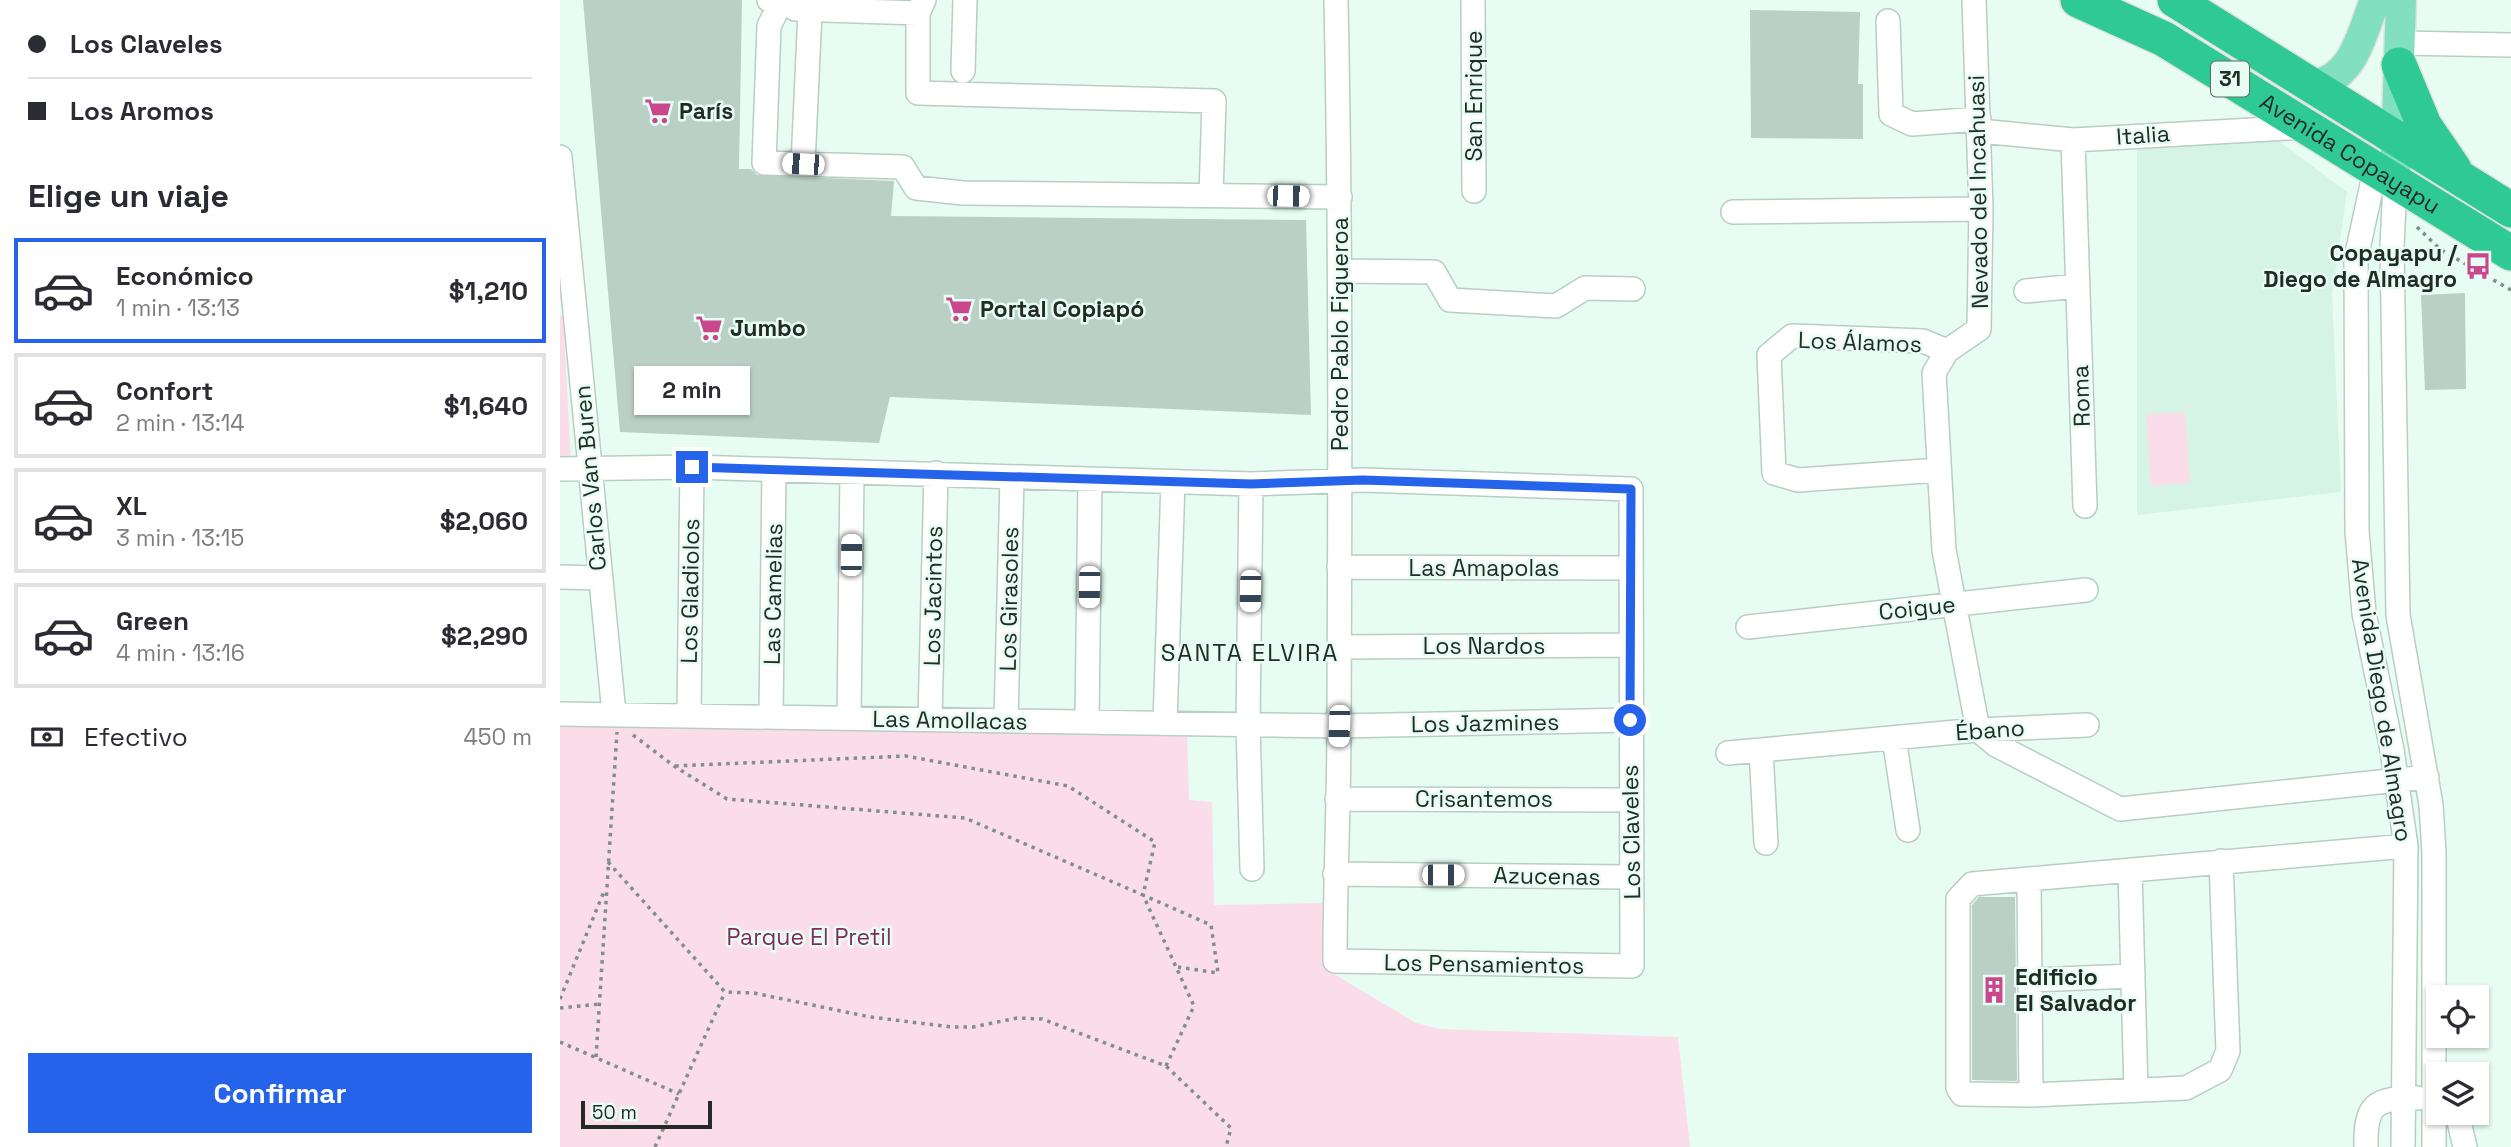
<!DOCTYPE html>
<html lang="es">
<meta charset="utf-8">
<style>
body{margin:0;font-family:"Space Grotesk",sans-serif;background:#f7f7f7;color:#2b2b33;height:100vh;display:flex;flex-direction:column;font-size:26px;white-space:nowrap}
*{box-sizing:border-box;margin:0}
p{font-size:23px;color:#7c7c81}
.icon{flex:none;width:38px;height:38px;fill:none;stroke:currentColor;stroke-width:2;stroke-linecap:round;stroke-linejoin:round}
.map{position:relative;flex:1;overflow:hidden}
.sheet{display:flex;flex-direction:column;background:#fff;width:560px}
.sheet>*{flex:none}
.top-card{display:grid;align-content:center;height:154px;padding:0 28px;background:#fff}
.tools{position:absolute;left:1866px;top:985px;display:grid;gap:14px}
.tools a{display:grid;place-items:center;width:63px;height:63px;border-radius:0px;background:#fff;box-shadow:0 2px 5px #0004;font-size:35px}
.scale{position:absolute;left:21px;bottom:18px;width:131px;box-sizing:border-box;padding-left:7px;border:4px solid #232b27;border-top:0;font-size:19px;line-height:24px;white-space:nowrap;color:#232b27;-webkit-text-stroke:5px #e7fdf3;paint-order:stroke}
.end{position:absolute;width:32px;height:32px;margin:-16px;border:9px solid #2563eb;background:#fff;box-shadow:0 0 0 4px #fff}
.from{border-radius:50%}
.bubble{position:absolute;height:49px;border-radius:0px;background:#fff;box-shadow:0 2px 5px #0004;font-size:23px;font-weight:800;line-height:49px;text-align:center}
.car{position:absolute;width:21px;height:42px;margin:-21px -10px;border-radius:9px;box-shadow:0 0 5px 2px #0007;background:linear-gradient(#fff 24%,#345 0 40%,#fff 0 76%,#345 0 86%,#fff 0)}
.top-card b{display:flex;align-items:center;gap:24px;height:66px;font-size:26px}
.top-card b+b{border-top:2px solid #e1e1e2}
.top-card i{width:18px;height:18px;background:#2b2b33}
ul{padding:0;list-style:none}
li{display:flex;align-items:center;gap:21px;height:105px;margin:0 14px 10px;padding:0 14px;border:4px solid #e1e1e2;border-radius:0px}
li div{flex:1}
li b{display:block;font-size:26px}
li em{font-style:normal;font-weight:800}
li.selected{border-color:#2563eb}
li>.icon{width:63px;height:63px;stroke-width:1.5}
h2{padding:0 28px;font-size:32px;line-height:84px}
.pay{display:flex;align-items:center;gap:18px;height:77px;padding:0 28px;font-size:26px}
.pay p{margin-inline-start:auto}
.action{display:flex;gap:14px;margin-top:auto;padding:14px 28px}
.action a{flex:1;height:80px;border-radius:0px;background:#2563eb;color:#fff;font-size:28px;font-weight:800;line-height:80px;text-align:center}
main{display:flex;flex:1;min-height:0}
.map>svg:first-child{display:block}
.built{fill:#d5f4e5}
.green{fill:#fbddea}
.building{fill:#bacfc5}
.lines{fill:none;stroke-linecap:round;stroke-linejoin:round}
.minor-casing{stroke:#b8cec3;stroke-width:26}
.major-casing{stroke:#e0e1e1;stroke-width:33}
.highway-casing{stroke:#e0e1e1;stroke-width:38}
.path{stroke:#808f88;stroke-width:3.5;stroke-dasharray:3.5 5;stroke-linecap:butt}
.minor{stroke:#fff;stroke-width:23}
.major{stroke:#82dfc0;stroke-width:30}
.highway{stroke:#2fc996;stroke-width:35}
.route{stroke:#2563eb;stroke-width:9}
.labels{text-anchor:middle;stroke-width:5;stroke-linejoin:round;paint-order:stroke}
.shield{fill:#e7fdf3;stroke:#5e6a64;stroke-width:2}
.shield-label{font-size:21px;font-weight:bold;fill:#232b27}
.street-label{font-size:23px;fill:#232b27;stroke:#e7fdf3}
.poi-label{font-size:23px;font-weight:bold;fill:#232b27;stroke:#e7fdf3;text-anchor:start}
.park-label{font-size:23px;fill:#822b5a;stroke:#e7fdf3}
.neighbourhood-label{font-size:24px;letter-spacing:2px;fill:#232b27;stroke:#e7fdf3}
</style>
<main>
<section class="sheet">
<div class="top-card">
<b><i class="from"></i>Los Claveles</b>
<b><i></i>Los Aromos</b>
</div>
<h2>Elige un viaje</h2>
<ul>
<li class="selected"><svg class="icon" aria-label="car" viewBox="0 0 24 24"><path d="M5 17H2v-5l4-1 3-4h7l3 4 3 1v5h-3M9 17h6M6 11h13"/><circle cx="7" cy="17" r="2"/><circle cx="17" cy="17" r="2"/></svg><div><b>Económico</b><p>1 min · 13:13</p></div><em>$1,210</em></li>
<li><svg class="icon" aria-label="car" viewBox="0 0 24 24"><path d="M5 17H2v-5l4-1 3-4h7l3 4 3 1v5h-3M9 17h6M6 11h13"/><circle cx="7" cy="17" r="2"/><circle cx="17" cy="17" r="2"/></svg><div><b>Confort</b><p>2 min · 13:14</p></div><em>$1,640</em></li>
<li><svg class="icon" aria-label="car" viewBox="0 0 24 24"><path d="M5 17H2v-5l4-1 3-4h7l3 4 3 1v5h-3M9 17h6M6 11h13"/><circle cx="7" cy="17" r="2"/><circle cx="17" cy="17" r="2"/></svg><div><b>XL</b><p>3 min · 13:15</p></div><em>$2,060</em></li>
<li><svg class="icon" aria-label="car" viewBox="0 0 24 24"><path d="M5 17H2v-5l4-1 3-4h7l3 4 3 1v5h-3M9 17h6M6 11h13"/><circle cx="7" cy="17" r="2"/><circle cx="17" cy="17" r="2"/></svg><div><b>Green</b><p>4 min · 13:16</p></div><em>$2,290</em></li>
</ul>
<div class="pay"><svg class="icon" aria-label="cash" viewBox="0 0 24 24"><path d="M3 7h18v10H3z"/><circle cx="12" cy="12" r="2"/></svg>Efectivo<p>450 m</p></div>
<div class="action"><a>Confirmar</a></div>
</section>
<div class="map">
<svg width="1951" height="1147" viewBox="0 0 1951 1147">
<rect width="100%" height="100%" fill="#e7fdf3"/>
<path class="built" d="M1715 138 1787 192 1772 294 1781 492 1577 515V148Z"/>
<path class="green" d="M0 316H3L11 460H0Z
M1625 412 1630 483 1591 486 1586 414Z
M0 722 627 730 629 800 652 802 654 905 767 903 774 974 856 1023 880 1029 1118 1037 1130 1147H0Z"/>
<path class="building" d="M23 0H182L179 169H191L197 175 334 181 331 216 746 220 751 415 330 397 319 443 60 432Z
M1190 10 1300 12 1298 84H1303V139L1191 138Z
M1905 293 1906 389 1865 390 1861 295Z
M1419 897H1455L1457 1081 1412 1080V905Z"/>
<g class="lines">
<defs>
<path id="minor" d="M209 0 219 6 209 26 204 163 343 167 356 188 403 193 780 197
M364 0 358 13V93L654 101 651 195
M913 0 914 191
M1414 0 1421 209 1419 329 1387 351 1374 373 1384 550 1418 730 1436 745 1560 809 1867 777
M235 9 358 13
M1328 21 1331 114 1352 124 1419 119
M1840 43 1951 45
M403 71 405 0
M1420 131 1513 140 1746 127
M1513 140 1525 506
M0 157 54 714
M243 164 250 12 246 0
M1815 171 1796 258 1797 531 1804 613 1832 750 1846 846 1843 1147
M1835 183 1832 246 1838 615 1871 805 1874 853V1147
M1173 212 1421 209
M781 271 874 272 890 300 996 306 1025 288 1073 289
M1466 291 1518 286
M0 469 132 467 691 484C728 483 766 481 803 480L1071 489 1072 966 775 961C775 882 779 803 779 724 780 482 781 241 776 0
M1379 470 1238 480 1214 473 1209 355 1232 336 1363 341 1387 351
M691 484 688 724 692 869
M779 567 1069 568
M0 577 39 578
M1188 627 1526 590
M779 647 1070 645
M0 714 779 726 1070 720
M129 716 132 467
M211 717 214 470
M289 718 292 474
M370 719 376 473
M446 721 452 478
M527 722 530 480
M605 723 613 482
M1334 738 1348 830
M1201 750 1206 843
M1168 753 1418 730 1527 725
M777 799 1071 800
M1661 861 1668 1051 1660 1070 1626 1088 1471 1095 1402 1094 1398 1088V899L1412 884 1846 846
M1570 870 1576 1090
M775 874 1072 877
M1469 879 1471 1095
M1470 980 1573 976
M1897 1113 1905 1147
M1806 1147C1805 1103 1816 1098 1857 1098"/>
<path id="major" d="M1751 86C1794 79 1801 35 1815 0
M1835 183 1841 0"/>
<g id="highway">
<path id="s1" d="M1518 0 1604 39 1951 253"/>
<path d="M1615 0 1951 210"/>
<path d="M1839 65 1864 125 1894 169"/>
</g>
</defs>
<use href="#minor" class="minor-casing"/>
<use href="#major" class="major-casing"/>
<use href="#highway" class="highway-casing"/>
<path class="path" d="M1857 227 1881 250 1951 290
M73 735 114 766 167 799 405 818 583 895 595 842 508 786 346 756 114 766
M48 862 165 992 194 993 310 1017 392 1027H413L457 1018 482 1019 606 1066 671 1128 666 1147
M0 999 45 889
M0 1008 40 1004
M0 1042 119 1094
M36 1057 57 732
M606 1066 634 1006 583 895 651 925 658 973 618 967
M95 1147 165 992"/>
<use href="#minor" class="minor"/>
<use href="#major" class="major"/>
<use href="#highway" class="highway"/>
</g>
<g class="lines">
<path class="route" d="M132 467 691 484 803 480 1071 489 1070 720"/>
</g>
<defs>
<symbol id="supermarket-bare" viewBox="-9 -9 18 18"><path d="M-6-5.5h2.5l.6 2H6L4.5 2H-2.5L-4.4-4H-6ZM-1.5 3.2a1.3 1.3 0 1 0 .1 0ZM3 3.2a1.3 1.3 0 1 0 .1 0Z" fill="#ca478d" stroke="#e7fdf3" stroke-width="2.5" paint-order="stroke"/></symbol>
<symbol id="bus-bare" viewBox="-9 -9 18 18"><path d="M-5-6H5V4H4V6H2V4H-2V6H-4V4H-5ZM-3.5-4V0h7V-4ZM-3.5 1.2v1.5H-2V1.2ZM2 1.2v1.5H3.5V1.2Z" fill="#ca478d" stroke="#e7fdf3" stroke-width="2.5" paint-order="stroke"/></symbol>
<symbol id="building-bare" viewBox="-9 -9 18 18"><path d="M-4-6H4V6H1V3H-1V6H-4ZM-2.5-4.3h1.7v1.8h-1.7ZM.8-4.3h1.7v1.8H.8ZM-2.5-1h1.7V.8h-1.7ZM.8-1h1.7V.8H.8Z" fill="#ca478d" stroke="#e7fdf3" stroke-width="2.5" paint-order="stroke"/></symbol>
</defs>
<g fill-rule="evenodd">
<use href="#supermarket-bare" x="79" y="92" width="38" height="38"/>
<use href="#bus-bare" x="1899" y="247" width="38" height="38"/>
<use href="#supermarket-bare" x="380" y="290" width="38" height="38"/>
<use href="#supermarket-bare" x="130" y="309" width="38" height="38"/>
<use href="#building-bare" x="1415" y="971" width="38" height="38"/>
</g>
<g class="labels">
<rect class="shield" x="1651" y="61.5" width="38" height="35" rx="5"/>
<g class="shield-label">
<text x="1670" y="86">31</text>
</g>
<g class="street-label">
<text transform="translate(914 96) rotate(-90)" y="8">San Enrique</text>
<text transform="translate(1583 135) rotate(-4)" y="8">Italia</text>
<text dy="8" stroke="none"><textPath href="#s1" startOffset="313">Avenida Copayapu</textPath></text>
<text transform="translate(1418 192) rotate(-91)" y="8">Nevado del Incahuasi</text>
<text transform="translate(780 334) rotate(-90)" y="8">Pedro Pablo Figueroa</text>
<text transform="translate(1300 342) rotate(2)" y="8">Los Álamos</text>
<text transform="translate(1521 396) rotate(-92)" y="8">Roma</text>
<text transform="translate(30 478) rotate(-95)" y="8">Carlos Van Buren</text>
<text x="924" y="576">Las Amapolas</text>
<text transform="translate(130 591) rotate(-89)" y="8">Los Gladiolos</text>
<text transform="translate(213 594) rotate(-89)" y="8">Las Camelias</text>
<text transform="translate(373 596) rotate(-89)" y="8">Los Jacintos</text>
<text transform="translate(449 599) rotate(-89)" y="8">Los Girasoles</text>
<text transform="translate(1357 608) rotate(-6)" y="8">Coigue</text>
<text x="924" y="654">Los Nardos</text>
<text transform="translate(1822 700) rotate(81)" y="8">Avenida Diego de Almagro</text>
<text transform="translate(390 720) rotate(1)" y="8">Las Amollacas</text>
<text transform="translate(925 723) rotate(-1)" y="8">Los Jazmines</text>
<text transform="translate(1430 730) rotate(-4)" y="8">Ébano</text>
<text x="924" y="807">Crisantemos</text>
<text transform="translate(1071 832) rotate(-91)" y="8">Los Claveles</text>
<text transform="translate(987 876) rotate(1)" y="8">Azucenas</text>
<text transform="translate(924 964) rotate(1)" y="8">Los Pensamientos</text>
</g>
<g class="poi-label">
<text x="119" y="119">París</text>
<text x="1897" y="261" text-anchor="end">Copayapu /<tspan x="1897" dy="26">Diego de Almagro</tspan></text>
<text x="420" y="317">Portal Copiapó</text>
<text x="170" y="336">Jumbo</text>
<text x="1455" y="985">Edificio<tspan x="1455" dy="26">El Salvador</tspan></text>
</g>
<g class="park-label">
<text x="249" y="945">Parque El Pretil</text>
</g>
<g class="neighbourhood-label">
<text x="690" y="661">SANTA ELVIRA</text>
</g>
</g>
</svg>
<div class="tools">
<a><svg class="icon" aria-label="locate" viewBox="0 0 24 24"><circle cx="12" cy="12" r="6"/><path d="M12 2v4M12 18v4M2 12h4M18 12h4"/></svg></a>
<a><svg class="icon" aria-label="layers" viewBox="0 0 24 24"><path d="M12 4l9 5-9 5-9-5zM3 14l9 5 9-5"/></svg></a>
</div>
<div class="scale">50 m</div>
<i class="end from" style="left:1070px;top:720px"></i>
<i class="end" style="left:132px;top:467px"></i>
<div class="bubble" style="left:74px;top:366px;width:116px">2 min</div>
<i class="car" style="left:243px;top:164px;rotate:273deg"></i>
<i class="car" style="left:728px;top:196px;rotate:91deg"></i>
<i class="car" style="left:291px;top:555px;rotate:1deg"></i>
<i class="car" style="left:529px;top:587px;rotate:181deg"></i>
<i class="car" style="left:690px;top:591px;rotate:181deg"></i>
<i class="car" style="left:779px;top:726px;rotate:182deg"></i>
<i class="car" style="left:883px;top:875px;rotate:90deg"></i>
</div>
</main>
